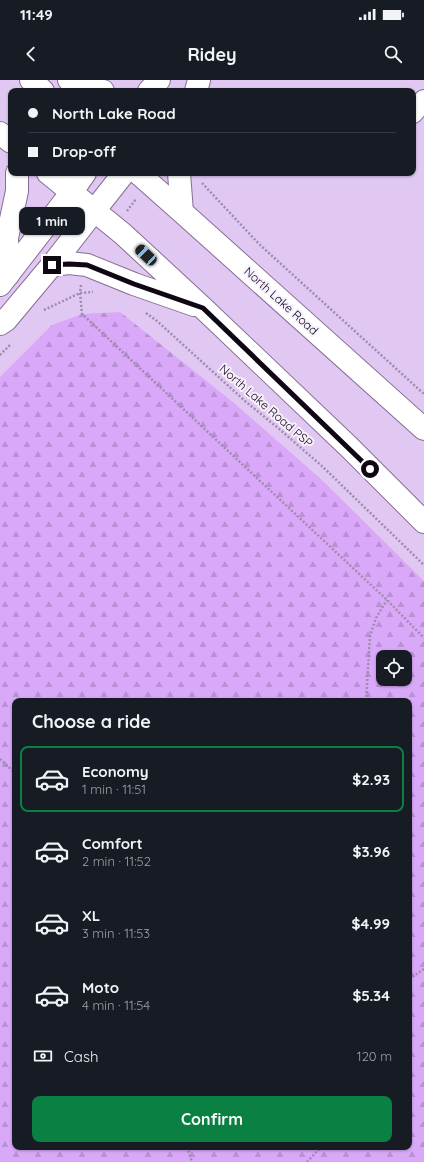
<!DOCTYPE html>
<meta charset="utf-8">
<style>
body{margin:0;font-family:Quicksand,sans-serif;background:#242831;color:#f1f3f6;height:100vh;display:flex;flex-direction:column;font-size:15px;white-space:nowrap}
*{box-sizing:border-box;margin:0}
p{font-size:13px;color:#9ea1a6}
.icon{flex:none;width:22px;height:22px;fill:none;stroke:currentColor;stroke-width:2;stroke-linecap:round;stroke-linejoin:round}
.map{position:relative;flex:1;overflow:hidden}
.side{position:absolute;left:12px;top:618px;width:400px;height:452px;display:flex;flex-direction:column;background:#171b24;border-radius:8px;box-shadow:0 1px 3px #0004}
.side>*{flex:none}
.top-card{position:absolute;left:8px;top:8px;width:408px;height:88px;border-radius:8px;box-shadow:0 1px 3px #0004;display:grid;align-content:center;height:88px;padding:0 20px;background:#171b24}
.buttons{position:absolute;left:376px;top:570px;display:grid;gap:8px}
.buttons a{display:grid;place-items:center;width:36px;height:36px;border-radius:8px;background:#171b24;box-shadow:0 1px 3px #0004;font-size:20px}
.end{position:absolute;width:18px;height:18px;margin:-9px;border:5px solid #100715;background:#fff;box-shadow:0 0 0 2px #fff}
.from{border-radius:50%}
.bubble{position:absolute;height:28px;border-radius:8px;background:#171b24;box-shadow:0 1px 3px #0004;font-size:13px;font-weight:700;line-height:28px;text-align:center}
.car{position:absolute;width:12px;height:24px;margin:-12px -6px;border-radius:5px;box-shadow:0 0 3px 1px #0007;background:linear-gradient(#222 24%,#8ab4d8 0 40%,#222 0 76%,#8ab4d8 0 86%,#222 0)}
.top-card b{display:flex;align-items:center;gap:14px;height:38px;font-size:15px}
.top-card b+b{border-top:1px solid #363941}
.top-card i{width:10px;height:10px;background:#f1f3f6}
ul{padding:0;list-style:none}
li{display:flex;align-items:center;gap:12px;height:66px;margin:0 8px 6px;padding:0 12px;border:2px solid transparent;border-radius:8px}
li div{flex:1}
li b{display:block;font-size:15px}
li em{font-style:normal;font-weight:700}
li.current{border-color:#0b8043}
li>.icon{width:36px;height:36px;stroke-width:1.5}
h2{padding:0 20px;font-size:18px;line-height:48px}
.pay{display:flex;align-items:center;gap:10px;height:44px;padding:0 20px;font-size:15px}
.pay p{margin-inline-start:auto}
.button{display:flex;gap:8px;margin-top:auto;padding:8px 20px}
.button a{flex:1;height:46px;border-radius:8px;background:#0b8043;color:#fff;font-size:16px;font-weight:700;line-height:46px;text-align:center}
.status{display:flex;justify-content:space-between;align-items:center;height:28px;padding:0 20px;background:#171b24;direction:ltr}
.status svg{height:11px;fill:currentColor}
header{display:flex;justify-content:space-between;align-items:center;height:52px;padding:0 20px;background:#171b24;font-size:18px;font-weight:700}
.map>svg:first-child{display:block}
.forest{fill:url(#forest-firs);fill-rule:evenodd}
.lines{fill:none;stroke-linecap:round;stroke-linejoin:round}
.minor-casing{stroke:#856e95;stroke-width:22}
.tertiary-casing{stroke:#856e95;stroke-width:24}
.secondary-casing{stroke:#856e95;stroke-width:24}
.primary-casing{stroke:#856e95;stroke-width:24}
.path{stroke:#9f8bac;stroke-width:2.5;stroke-dasharray:2 2;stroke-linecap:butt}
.minor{stroke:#fff;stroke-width:20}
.tertiary{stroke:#fff;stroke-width:22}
.secondary{stroke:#fff;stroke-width:22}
.primary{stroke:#fff;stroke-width:22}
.route{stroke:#100715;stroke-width:5}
.labels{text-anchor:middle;stroke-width:4;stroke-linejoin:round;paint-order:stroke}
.street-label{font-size:12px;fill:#100715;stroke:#f8f0fd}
</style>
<div class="status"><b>11:49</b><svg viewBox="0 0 49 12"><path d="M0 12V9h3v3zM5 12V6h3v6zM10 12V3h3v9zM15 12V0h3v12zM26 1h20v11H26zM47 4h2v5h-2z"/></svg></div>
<header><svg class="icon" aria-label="back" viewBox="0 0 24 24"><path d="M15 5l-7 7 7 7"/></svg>Ridey<svg class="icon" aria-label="search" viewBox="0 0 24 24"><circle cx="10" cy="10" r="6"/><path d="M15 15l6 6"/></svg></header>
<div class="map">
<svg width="424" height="1082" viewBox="0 0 424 1082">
<defs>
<pattern id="forest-firs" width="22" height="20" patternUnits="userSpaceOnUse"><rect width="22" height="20" fill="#d9a8f9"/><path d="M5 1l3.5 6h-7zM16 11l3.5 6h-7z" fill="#b98fd5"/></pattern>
</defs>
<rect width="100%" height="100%" fill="#e1c8f2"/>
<path class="forest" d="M120 232 234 323 321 399 424 501V1082H0V297L52 245 82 234ZM383 577H405V599H383ZM15 621H409V1067H15Z"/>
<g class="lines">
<defs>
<path id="minor" d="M413 33 424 20"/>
<path id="tertiary" d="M0 205 71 113
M0 244 6 240 52 185 94 131"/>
<path id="secondary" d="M149 11 159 0
M71 113 85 93
M94 131 124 93"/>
<path id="primary" d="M31 0 43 11
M69 0 80 5 103 11
M196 11 199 0
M0 53 11 62
M48 93 123 154 203 228 349 367 424 442
M138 93 182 132 424 349
M179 93 182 132
M52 185 69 183 87 185 134 204 194 225
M8 195 7 158 17 111V93"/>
</defs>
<use href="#minor" class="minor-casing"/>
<use href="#tertiary" class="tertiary-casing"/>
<use href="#secondary" class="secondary-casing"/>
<use href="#primary" class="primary-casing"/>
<path class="path" d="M202 103 259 164 424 314
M127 131 136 119
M81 205 80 213 82 234 387 520 424 558
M44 230 80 213 93 212
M146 233 157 241 245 321 278 348 323 387 424 485
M0 275 11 264
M366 621 370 556 376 538 387 520
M0 679 15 693
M409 899 424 889
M187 1067 192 1082
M307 1082 321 1067"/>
<use href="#minor" class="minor"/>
<use href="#tertiary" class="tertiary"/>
<use href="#secondary" class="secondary"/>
<use href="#primary" class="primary"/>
</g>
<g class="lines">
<path class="route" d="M52 185 69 184 87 185 134 204 203 228 370 389"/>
</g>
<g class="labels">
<g class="street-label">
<text transform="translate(281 221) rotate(42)" y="4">North Lake Road</text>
<text transform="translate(266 326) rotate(41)" y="4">North Lake Road PSP</text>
</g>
</g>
</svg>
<div class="buttons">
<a><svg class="icon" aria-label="locate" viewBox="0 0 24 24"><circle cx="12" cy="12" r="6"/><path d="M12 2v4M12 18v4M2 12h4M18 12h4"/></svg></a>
</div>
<i class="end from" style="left:370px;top:389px"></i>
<i class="end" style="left:52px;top:185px"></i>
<div class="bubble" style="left:19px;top:127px;width:66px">1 min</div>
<i class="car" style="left:146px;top:175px;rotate:313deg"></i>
<div class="top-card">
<b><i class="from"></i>North Lake Road</b>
<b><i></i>Drop-off</b>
</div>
<section class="side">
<h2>Choose a ride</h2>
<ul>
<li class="current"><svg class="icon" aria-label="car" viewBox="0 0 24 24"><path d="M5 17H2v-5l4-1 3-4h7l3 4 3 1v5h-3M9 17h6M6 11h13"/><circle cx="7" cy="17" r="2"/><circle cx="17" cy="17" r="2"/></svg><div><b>Economy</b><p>1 min · 11:51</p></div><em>$2.93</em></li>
<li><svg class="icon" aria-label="car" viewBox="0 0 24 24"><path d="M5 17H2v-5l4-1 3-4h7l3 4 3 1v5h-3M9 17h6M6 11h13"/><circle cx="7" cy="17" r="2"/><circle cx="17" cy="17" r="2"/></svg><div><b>Comfort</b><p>2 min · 11:52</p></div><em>$3.96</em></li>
<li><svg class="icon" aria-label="car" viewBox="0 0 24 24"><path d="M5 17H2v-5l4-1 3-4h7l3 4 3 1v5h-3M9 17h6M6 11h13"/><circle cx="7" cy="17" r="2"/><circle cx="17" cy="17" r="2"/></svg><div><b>XL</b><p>3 min · 11:53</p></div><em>$4.99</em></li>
<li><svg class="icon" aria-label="car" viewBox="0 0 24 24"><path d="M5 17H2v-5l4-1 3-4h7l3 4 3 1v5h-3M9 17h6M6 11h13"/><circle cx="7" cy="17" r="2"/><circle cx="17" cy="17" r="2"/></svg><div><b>Moto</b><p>4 min · 11:54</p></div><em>$5.34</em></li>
</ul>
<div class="pay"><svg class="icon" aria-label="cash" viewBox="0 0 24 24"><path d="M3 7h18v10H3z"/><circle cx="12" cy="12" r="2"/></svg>Cash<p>120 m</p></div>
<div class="button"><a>Confirm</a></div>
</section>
</div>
